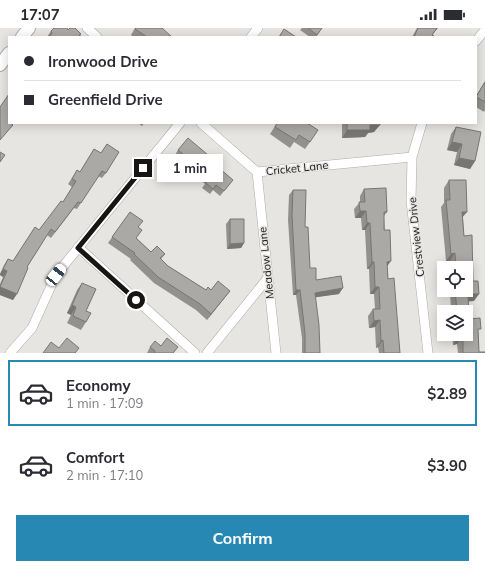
<!DOCTYPE html>
<meta charset="utf-8">
<style>
body{margin:0;font-family:Mulish,sans-serif;background:#f2f2f3;color:#2b2b33;height:100vh;display:flex;flex-direction:column;font-size:15px;white-space:nowrap}
*{box-sizing:border-box;margin:0}
p{font-size:13px;color:#7c7c81}
.icon{flex:none;width:22px;height:22px;fill:none;stroke:currentColor;stroke-width:2;stroke-linecap:round;stroke-linejoin:round}
.map{position:relative;height:325px;overflow:hidden}
.sheet{display:flex;flex-direction:column;background:#fff;flex:1}
.sheet>*{flex:none}
.top-card{position:absolute;left:8px;top:8px;width:469px;height:88px;border-radius:0px;box-shadow:0 2px 10px #0003;display:grid;align-content:center;height:88px;padding:0 16px;background:#fff}
.buttons{position:absolute;left:437px;top:233px;display:grid;gap:8px}
.buttons a{display:grid;place-items:center;width:36px;height:36px;border-radius:0px;background:#fff;box-shadow:0 2px 10px #0003;font-size:20px}
.end{position:absolute;width:18px;height:18px;margin:-9px;border:5px solid #171615;background:#fff;box-shadow:0 0 0 2px #fff}
.from{border-radius:50%}
.bubble{position:absolute;height:28px;border-radius:0px;background:#fff;box-shadow:0 2px 10px #0003;font-size:13px;font-weight:700;line-height:28px;text-align:center}
.car{position:absolute;width:12px;height:24px;margin:-12px -6px;border-radius:5px;box-shadow:0 0 3px 1px #0007;background:linear-gradient(#fff 24%,#345 0 40%,#fff 0 76%,#345 0 86%,#fff 0)}
.top-card b{display:flex;align-items:center;gap:14px;height:38px;font-size:15px}
.top-card b+b{border-top:1px solid #e1e1e2}
.top-card i{width:10px;height:10px;background:#2b2b33}
ul{padding:7px 0 0;list-style:none}
li{display:flex;align-items:center;gap:12px;height:66px;margin:0 8px 6px;padding:0 8px;border:2px solid transparent;border-radius:0px}
li div{flex:1}
li b{display:block;font-size:15px}
li em{font-style:normal;font-weight:700}
li.selected{border-color:#2788b3}
li>.icon{width:36px;height:36px;stroke-width:1.5}
.action{display:flex;gap:8px;margin-top:auto;padding:8px 16px}
.action a{flex:1;height:46px;border-radius:0px;background:#2788b3;color:#fff;font-size:16px;font-weight:700;line-height:46px;text-align:center}
.status{display:flex;justify-content:space-between;align-items:center;height:28px;padding:0 20px;background:#fff;direction:ltr}
.status svg{height:11px;fill:currentColor}
.map>svg:first-child{display:block}
.lines{fill:none;stroke-linecap:round;stroke-linejoin:round}
.street-casing{stroke:#acaaa7;stroke-width:10}
.secondary-casing{stroke:#acaaa7;stroke-width:14}
.street{stroke:#fff;stroke-width:9}
.secondary{stroke:#fff;stroke-width:12}
.wall{fill:#93918e}
.shaded-wall{fill:#787674}
.building{fill:#aba9a5;stroke:#787674}
.route{stroke:#171615;stroke-width:5}
.labels{text-anchor:middle;stroke-width:3;stroke-linejoin:round;paint-order:stroke}
.street-label{font-size:11px;fill:#171615;stroke:#e7e5e2}
</style>
<div class="status"><b>17:07</b><svg viewBox="0 0 49 12"><path d="M0 12V9h3v3zM5 12V6h3v6zM10 12V3h3v9zM15 12V0h3v12zM26 1h20v11H26zM47 4h2v5h-2z"/></svg></div>
<div class="map">
<svg width="485" height="325" viewBox="0 0 485 325">
<rect width="100%" height="100%" fill="#e7e5e2"/>
<g class="lines">
<defs>
<path id="street" d="M87 0 97 9
M251 9 258 0
M476 13 485 2
M201 95 257 144 412 129
M422 95 412 129 411 173 428 325
M257 144 276 325
M78 219 195 325
M10 325 32 300 56 247 180 95
M207 325 267 251"/>
<path id="secondary" d="M22 9 29 0
M0 37 9 25"/>
</defs>
<use href="#street" class="street-casing"/>
<use href="#secondary" class="secondary-casing"/>
<use href="#street" class="street"/>
<use href="#secondary" class="secondary"/>
</g>
<path class="wall" d="M135 0 172 9H133L131 7Z
M302 0H322L316 9H310L300 2Z
M417 0H438L432 7 434 9H412Z
M68 2 82 9H47L51 3Z
M485 53V82L484 84 476 79V68Z
M138 95H144L142 98Z
M277 95H307L310 114 305 121 294 114 290 120 270 106Z
M342 95H380L374 104 368 105 365 109 342 110Z
M456 99 475 133 470 141 454 137 457 124 447 122 451 106Z
M107 116 106 145 102 150 98 148 77 181 74 180 51 210 47 207 27 239 13 272 0 267V256L3 249 0 247V246L4 237 8 231 13 233 35 199 39 202 63 174 72 159 68 156 77 142 80 144 94 121 101 125Z
M178 122 233 152 220 168 213 162 210 166 202 160 205 156 189 142 187 145 177 137 181 132 175 127Z
M449 152 463 190 464 208 474 273H468L469 291 478 305 479 324 485 325H458L457 316 453 317 452 306H466V284H451L450 263V262H466V240H451L450 233H446L441 179 444 175V160Z
M364 161 387 184 384 188 388 251 400 325H379L378 319 376 320 375 299 369 300 368 288 373 281H375L374 266H370L369 241H367L365 202H362L361 190H355L354 181 360 174V168Z
M293 162 305 199 310 240 316 252 339 266 315 269 320 325H302V310L296 267H293L288 192 289 167Z
M130 184 138 199 136 210 151 224 165 226 161 231 168 238 206 262 230 263 207 292 196 282 154 255 130 232 131 231 108 215Z
M230 191 244 215 241 220 227 221 226 196Z
M82 255 86 283V294L81 302 67 295 71 287 67 285 77 262Z
M161 318 178 319 173 325H147L150 319Z"/>
<path class="shaded-wall" d="M370 97H380L374 104 368 105 365 109 342 110 347 102Z
M452 114 462 116 457 124 447 122Z
M459 130 475 133 470 141 454 137Z
M360 183H366L361 190H355Z
M462 184H467L461 191Z
M367 195H370L365 202H362Z
M244 215 241 220 227 221 230 216Z
M455 225 450 233H446L451 226Z
M391 233 386 240 387 234Z
M372 234H374L369 241H367Z
M3 241 7 243 3 249 0 247V246Z
M0 259 17 266 13 272 0 267Z
M375 259H379L374 266H370Z
M343 260 339 266 311 270 315 265Z
M296 262H300L296 267H293Z
M230 263 226 268 207 292 211 286Z
M468 266H479L474 273 462 274Z
M72 277 76 279 71 287 67 285Z
M380 292 375 299 369 300 374 293Z
M458 309H463L457 316 453 317Z
M383 312 378 319 376 320 381 313Z"/>
<path class="building" d="M54 0H67L68 2 70 0H75L81 6 79 7 82 9H49L52 5 51 3Z
M136 0H162L172 9H147L135 1Z
M308 0H322L317 7Z
M418 0H437L432 7 434 8V9H414Z
M284 1 296 9H279Z
M485 54V74L476 69Z
M9 66V95H10L13 97 0 112V79Z
M277 95H307L318 102 310 114 299 107 296 112 275 99Z
M347 95H380V97H370V102H347Z
M456 99 481 104 475 133 459 130 462 116 452 114Z
M188 110 208 127 206 129 233 152 224 163 216 157 213 161 206 155 209 151 193 137 190 140 181 132 185 128 178 122Z
M107 116 119 124 106 145 102 143 81 175 78 174 55 204 51 201 27 239 28 240 17 266 0 259 7 243 3 241 8 231 13 233 35 199 39 202 61 173 63 174 76 153 72 151 77 142 80 144 94 121 101 125Z
M0 124 5 127 0 134Z
M449 152H466L467 184H462L464 208 472 207 473 253H478L479 266H468L469 291 480 290 481 301H478L479 324H485V325H463V309H458V306H466V284H457L455 262H466V240H456L455 225 451 226 446 172H450Z
M386 160 387 184H384V202H390L391 233 387 234 388 251 394 250 400 325H384L383 312 381 313 380 292 374 293 373 281H380L379 259H375L374 234H372L370 195H367L366 183H360L359 174H365L364 161Z
M293 162H306L305 199H308L310 240H316V252L341 248 343 260 315 265 319 297 320 325H305V305L300 262H296L292 187Z
M130 184 143 193 138 199 142 202 136 210 151 224 157 218 165 226 160 230 168 238 206 262 208 259 211 262 218 253 230 263 211 286 200 276 158 249 134 226 135 225 112 209Z
M230 191H244V215L230 216Z
M82 255 96 261 86 283 91 285 86 294 73 288 76 279 72 277Z
M67 310 79 320 75 325H43L51 314 59 320Z
M167 310 178 319 173 325H154L155 323 150 319 155 313 161 318Z"/>
<g class="lines">
<path class="route" d="M136 272 78 220 143 140"/>
</g>
<g class="labels">
<g class="street-label">
<text transform="translate(297 140) rotate(-6)" y="4">Cricket Lane</text>
<text transform="translate(416 209) rotate(-96)" y="4">Crestview Drive</text>
<text transform="translate(266 235) rotate(-96)" y="4">Meadow Lane</text>
</g>
</g>
</svg>
<div class="buttons">
<a><svg class="icon" aria-label="locate" viewBox="0 0 24 24"><circle cx="12" cy="12" r="6"/><path d="M12 2v4M12 18v4M2 12h4M18 12h4"/></svg></a>
<a><svg class="icon" aria-label="layers" viewBox="0 0 24 24"><path d="M12 4l9 5-9 5-9-5zM3 14l9 5 9-5"/></svg></a>
</div>
<i class="end from" style="left:136px;top:272px"></i>
<i class="end" style="left:143px;top:140px"></i>
<div class="bubble" style="left:157px;top:126px;width:66px">1 min</div>
<i class="car" style="left:56px;top:247px;rotate:38deg"></i>
<div class="top-card">
<b><i class="from"></i>Ironwood Drive</b>
<b><i></i>Greenfield Drive</b>
</div>
</div>
<section class="sheet">
<ul>
<li class="selected"><svg class="icon" aria-label="car" viewBox="0 0 24 24"><path d="M5 17H2v-5l4-1 3-4h7l3 4 3 1v5h-3M9 17h6M6 11h13"/><circle cx="7" cy="17" r="2"/><circle cx="17" cy="17" r="2"/></svg><div><b>Economy</b><p>1 min · 17:09</p></div><em>$2.89</em></li>
<li><svg class="icon" aria-label="car" viewBox="0 0 24 24"><path d="M5 17H2v-5l4-1 3-4h7l3 4 3 1v5h-3M9 17h6M6 11h13"/><circle cx="7" cy="17" r="2"/><circle cx="17" cy="17" r="2"/></svg><div><b>Comfort</b><p>2 min · 17:10</p></div><em>$3.90</em></li>
</ul>
<div class="action"><a>Confirm</a></div>
</section>
